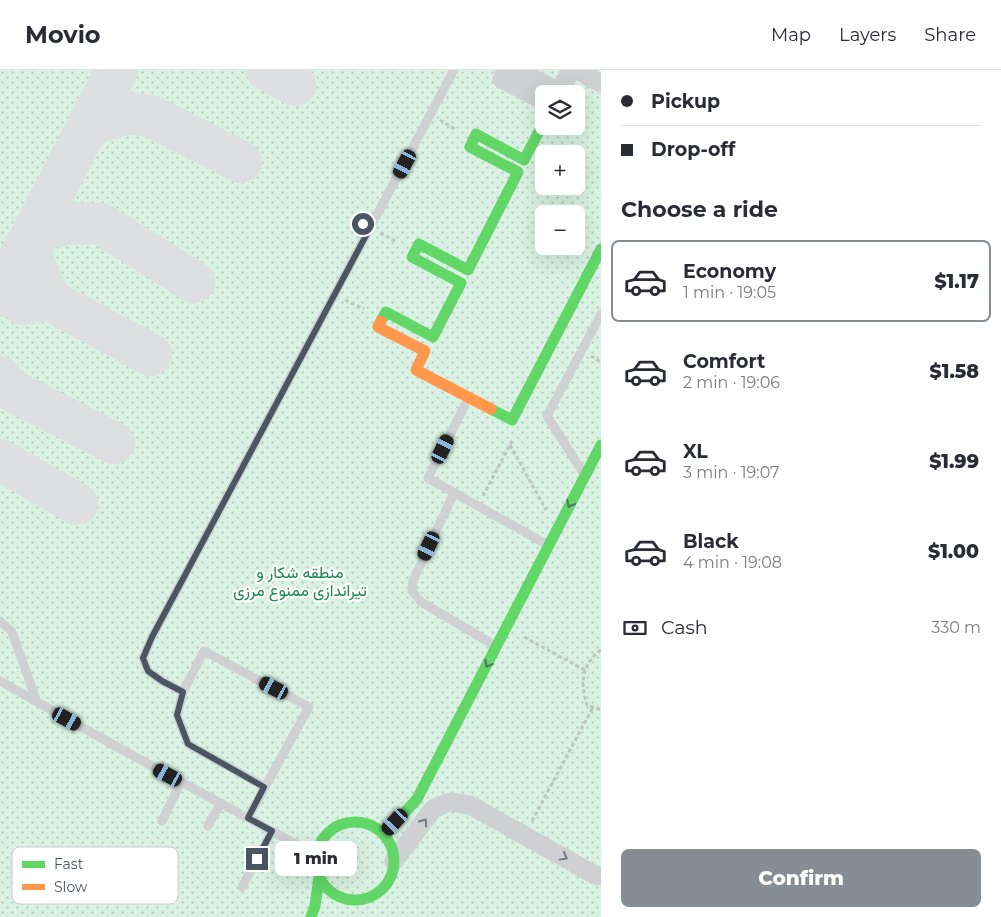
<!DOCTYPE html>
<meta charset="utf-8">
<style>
body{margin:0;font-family:Montserrat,Vazirmatn,sans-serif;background:#f7f7f7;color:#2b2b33;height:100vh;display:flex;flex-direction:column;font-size:19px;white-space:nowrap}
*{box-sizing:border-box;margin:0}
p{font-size:16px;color:#7c7c81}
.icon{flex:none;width:28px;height:28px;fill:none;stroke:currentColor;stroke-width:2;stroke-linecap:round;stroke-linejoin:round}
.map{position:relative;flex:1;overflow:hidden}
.panel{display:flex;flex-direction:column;background:#fff;width:400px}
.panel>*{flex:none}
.hud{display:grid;align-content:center;height:110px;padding:0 20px;background:#fff}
.controls{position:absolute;left:535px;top:15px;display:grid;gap:10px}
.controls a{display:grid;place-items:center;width:50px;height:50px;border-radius:8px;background:#fff;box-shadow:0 5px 20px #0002;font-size:25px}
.end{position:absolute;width:22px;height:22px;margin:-11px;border:6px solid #4a5661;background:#fff;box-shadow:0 0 0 2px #fff}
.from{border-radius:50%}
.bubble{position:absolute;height:35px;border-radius:8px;background:#fff;box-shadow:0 5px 20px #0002;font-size:16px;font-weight:800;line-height:35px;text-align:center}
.car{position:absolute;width:15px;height:30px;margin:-15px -8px;border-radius:6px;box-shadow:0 0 4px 1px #0007;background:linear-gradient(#222 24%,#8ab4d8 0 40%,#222 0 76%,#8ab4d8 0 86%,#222 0)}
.hud b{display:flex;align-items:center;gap:18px;height:48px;font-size:19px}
.hud b+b{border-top:1px solid #e1e1e2}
.hud i{width:12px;height:12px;background:#2b2b33}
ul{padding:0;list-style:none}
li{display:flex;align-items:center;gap:15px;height:82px;margin:0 10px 8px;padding:0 10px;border:2px solid transparent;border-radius:8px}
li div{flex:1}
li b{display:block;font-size:19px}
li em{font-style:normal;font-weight:800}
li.active{border-color:#868d94}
li>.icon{width:45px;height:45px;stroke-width:1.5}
h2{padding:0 20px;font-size:22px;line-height:60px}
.pay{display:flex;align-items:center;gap:12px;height:55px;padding:0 20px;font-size:19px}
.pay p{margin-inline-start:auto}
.action{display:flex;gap:10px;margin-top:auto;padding:10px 20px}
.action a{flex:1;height:58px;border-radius:8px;background:#868d94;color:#fff;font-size:20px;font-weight:800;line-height:58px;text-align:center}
header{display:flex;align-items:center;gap:30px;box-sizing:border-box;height:70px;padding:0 25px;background:#fff;border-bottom:1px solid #e1e1e2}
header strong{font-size:24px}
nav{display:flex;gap:28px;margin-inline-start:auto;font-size:18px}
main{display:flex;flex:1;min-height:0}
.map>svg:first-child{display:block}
.grass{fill:url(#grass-dots);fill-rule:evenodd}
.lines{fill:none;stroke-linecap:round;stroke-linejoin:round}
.taxiway{stroke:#dedfe0;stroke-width:42}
.path{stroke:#bcc7c4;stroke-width:3;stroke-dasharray:4 2.5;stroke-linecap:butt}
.lane{stroke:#ced0d2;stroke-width:9}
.street{stroke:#ced0d2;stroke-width:19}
.fast{stroke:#63d668;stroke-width:11}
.slow{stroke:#ff974d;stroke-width:11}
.oneway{stroke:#507663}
.oneway2{stroke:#727b83}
.route{stroke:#4a5661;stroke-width:6}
.labels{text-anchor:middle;stroke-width:4.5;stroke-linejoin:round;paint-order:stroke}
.park-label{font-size:16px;fill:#17864f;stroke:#fff}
.key{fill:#fff;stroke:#c9ccd0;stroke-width:1}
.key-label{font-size:14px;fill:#4a5661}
</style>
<header>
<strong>Movio</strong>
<nav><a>Map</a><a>Layers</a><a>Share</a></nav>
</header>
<main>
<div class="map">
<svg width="601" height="847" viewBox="0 0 601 847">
<defs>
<pattern id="grass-dots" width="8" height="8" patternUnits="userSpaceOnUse" patternTransform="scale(1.25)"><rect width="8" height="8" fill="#d9f2e3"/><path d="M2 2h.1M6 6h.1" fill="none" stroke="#b2c7bb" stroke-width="1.8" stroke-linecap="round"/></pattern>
</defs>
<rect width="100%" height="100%" fill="#f4f4f4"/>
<path class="grass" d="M0 0H601V847H0ZM544 24H576V56H544ZM544 84H576V116H544ZM544 144H576V176H544Z"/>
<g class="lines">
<path class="taxiway" d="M267 0 295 15
M88 55 130 43 151 46 241 92
M0 226 117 0
M52 231C38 209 34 195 29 170L48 158 72 153 101 154 194 212
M23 234 34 231H52L151 285
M0 307 7 318 114 373
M0 390 77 434"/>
<path class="path" d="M440 50 456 60
M380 163 397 172
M345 230 364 239
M591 286 601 292
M510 375 546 440
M483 426 513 369
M524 567 585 600
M601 580C581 594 580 614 587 635L601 640
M532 751 593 637"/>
<path class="lane" d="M465 335 428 408 546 474
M582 401 547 346 601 244
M454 423 413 511 412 521 421 532 494 575
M0 551 12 562 37 632
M0 611 128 683 316 785
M183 622 204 581 309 637 265 717
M248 748 265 717 188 674 177 645 183 622 162 611 148 601 143 588 152 567 454 0
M162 751 181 712
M208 756 221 733
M242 817 272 761"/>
<path class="street" d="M507 0 502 9 544 31
M517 0 559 22 571 0
M577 0 601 13
M394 791 433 739 449 732 470 735 595 805 601 806"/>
<path class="fast" d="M381 251 386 242 433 267 461 213 412 187 419 174 468 200 518 102 470 77 476 64 524 90 544 52
M491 339 512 350 601 179
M316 791a39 39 0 1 1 78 0a39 39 0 1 1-78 0Z
M384 765 417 729 601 375
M311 847 315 836 319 807"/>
<path class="slow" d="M381 251 378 257 425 281 416 300 491 339"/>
</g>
<defs><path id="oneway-chevron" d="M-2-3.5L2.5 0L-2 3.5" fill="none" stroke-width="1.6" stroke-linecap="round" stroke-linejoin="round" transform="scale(1.25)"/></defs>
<g class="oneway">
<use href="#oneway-chevron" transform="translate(570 434) rotate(118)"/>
<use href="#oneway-chevron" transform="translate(488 594) rotate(118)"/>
</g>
<g class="oneway2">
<use href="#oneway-chevron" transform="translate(424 752) rotate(-55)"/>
<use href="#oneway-chevron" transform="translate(564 787) rotate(29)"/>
</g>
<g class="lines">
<path class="route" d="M257 789 272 761 248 748 264 717 188 674 177 645 183 622 162 611 148 601 143 588 152 567 370 158 363 154"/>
</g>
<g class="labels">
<g class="park-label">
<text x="300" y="508">منطقه شکار و<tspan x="300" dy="18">تیراندازی ممنوع مرزی</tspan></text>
</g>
</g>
<rect x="12" y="777" width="166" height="57" rx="8" class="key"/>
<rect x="22" y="791" width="23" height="7" fill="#63d668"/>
<rect x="22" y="814" width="23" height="6" fill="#ff974d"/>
<g class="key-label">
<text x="54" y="799">Fast</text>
<text x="54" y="822">Slow</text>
</g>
</svg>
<div class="controls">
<a><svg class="icon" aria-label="layers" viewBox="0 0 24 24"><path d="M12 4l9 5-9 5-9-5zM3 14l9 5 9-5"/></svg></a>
<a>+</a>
<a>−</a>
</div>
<i class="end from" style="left:363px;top:154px"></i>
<i class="end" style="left:257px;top:789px"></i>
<div class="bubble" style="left:275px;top:771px;width:82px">1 min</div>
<i class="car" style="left:405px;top:94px;rotate:208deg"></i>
<i class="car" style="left:443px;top:379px;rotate:26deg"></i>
<i class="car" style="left:429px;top:476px;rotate:205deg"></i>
<i class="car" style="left:274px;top:618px;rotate:298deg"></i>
<i class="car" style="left:67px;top:649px;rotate:119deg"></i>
<i class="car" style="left:168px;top:705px;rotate:298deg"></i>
<i class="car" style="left:395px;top:752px;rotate:223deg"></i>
</div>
<section class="panel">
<div class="hud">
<b><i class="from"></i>Pickup</b>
<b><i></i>Drop-off</b>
</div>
<h2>Choose a ride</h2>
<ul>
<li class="active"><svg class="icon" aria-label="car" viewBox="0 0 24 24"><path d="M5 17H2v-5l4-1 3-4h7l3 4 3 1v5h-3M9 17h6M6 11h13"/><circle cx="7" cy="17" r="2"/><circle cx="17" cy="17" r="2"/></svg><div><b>Economy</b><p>1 min · 19:05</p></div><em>$1.17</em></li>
<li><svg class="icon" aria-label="car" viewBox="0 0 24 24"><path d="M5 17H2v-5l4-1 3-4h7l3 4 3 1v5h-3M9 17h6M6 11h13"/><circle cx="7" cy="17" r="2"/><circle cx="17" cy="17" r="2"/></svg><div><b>Comfort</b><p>2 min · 19:06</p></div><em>$1.58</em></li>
<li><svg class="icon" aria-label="car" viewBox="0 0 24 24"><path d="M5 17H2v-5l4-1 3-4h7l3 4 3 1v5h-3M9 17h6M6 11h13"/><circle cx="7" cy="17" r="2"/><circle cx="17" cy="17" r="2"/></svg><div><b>XL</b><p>3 min · 19:07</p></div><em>$1.99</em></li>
<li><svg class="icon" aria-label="car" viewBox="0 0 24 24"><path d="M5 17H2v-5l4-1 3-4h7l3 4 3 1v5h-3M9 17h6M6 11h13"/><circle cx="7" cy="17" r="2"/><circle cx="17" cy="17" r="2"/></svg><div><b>Black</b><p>4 min · 19:08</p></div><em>$1.00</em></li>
</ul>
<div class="pay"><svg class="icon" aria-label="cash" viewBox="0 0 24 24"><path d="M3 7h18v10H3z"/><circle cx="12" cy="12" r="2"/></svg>Cash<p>330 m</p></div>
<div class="action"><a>Confirm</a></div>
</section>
</main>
